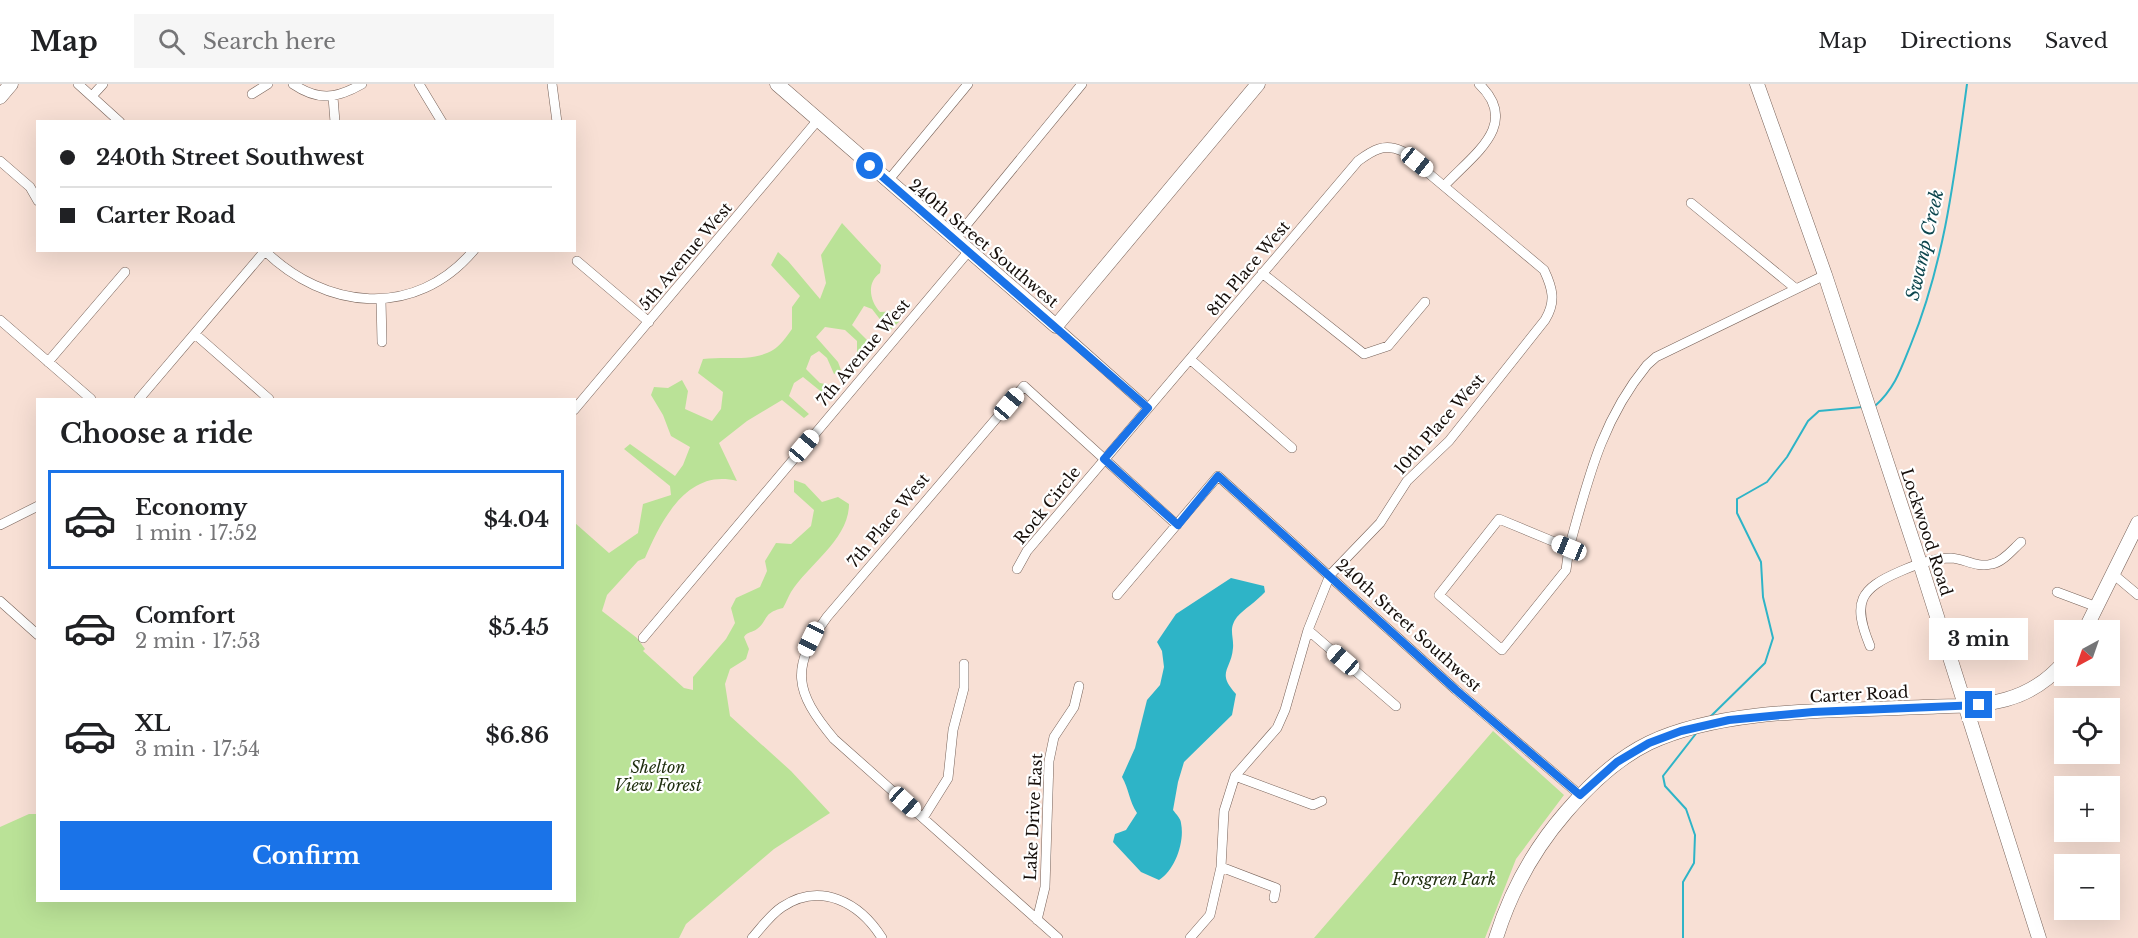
<!DOCTYPE html>
<meta charset="utf-8">
<style>
body{margin:0;font-family:"Libre Baskerville",serif;background:#f6f6f6;color:#202124;height:100vh;display:flex;flex-direction:column;font-size:22px;white-space:nowrap}
*{box-sizing:border-box;margin:0}
p{font-size:20px;color:#757577}
.icon{flex:none;width:33px;height:33px;fill:none;stroke:currentColor;stroke-width:2;stroke-linecap:round;stroke-linejoin:round}
.map{position:relative;flex:1;overflow:hidden}
.sheet{position:absolute;left:36px;top:314px;width:540px;height:504px;display:flex;flex-direction:column;background:#fff;border-radius:0px;box-shadow:0 6px 24px #0002}
.sheet>*{flex:none}
.top-card{position:absolute;left:36px;top:36px;width:540px;height:132px;border-radius:0px;box-shadow:0 6px 24px #0002;display:grid;align-content:center;height:132px;padding:0 24px;background:#fff}
.needle{width:39px;rotate:220deg}
.tools{position:absolute;left:2054px;top:536px;display:grid;gap:12px}
.tools a{display:grid;place-items:center;width:66px;height:66px;border-radius:0px;background:#fff;box-shadow:0 6px 24px #0002;font-size:30px}
.end{position:absolute;width:27px;height:27px;margin:-14px;border:8px solid #1a73e8;background:#fff;box-shadow:0 0 0 3px #fff}
.from{border-radius:50%}
.bubble{position:absolute;height:42px;border-radius:0px;background:#fff;box-shadow:0 6px 24px #0002;font-size:20px;font-weight:700;line-height:42px;text-align:center}
.car{position:absolute;width:18px;height:36px;margin:-18px -9px;border-radius:8px;box-shadow:0 0 4px 2px #0007;background:linear-gradient(#fff 24%,#345 0 40%,#fff 0 76%,#345 0 86%,#fff 0)}
.top-card b{display:flex;align-items:center;gap:21px;height:57px;font-size:22px}
.top-card b+b{border-top:2px solid #e0e0e0}
.top-card i{width:15px;height:15px;background:#202124}
ul{padding:0;list-style:none}
li{display:flex;align-items:center;gap:18px;height:99px;margin:0 12px 9px;padding:0 12px;border:3px solid transparent;border-radius:0px}
li div{flex:1}
li b{display:block;font-size:22px}
li em{font-style:normal;font-weight:700}
li.selected{border-color:#1a73e8}
li>.icon{width:54px;height:54px;stroke-width:1.5}
h2{padding:0 24px;font-size:27px;line-height:72px}
.button{display:flex;gap:12px;margin-top:auto;padding:12px 24px}
.button a{flex:1;height:69px;border-radius:0px;background:#1a73e8;color:#fff;font-size:24px;font-weight:700;line-height:69px;text-align:center}
header{display:flex;align-items:center;gap:36px;box-sizing:border-box;height:84px;padding:0 30px;background:#fff;border-bottom:2px solid #e0e0e0}
header strong{font-size:28px}
nav{display:flex;gap:33px;margin-inline-start:auto;font-size:21px}
.search{width:420px;height:54px;background:#f6f6f6;display:flex;align-items:center;gap:15px;box-sizing:border-box;padding:0 21px;border-radius:0px;color:#757577;font-size:22px}
.map>svg:first-child{display:block}
.green{fill:#bae297}
.water{fill:#2eb4c7}
.lines{fill:none;stroke-linecap:round;stroke-linejoin:round}
.stream{stroke:#2eb4c7;stroke-width:2}
.street-casing{stroke:#776259;stroke-width:10}
.secondary-casing{stroke:#776259;stroke-width:15}
.street{stroke:#fff;stroke-width:9}
.secondary{stroke:#fff;stroke-width:14}
.route{stroke:#1a73e8;stroke-width:8}
.labels{text-anchor:middle;stroke-width:4.5;stroke-linejoin:round;paint-order:stroke}
.street-label{font-size:16px;fill:#150e0a;stroke:#fff}
.park-label{font-size:16px;font-style:italic;fill:#202f0f;stroke:#fff}
.water-label{font-size:18px;font-style:italic;fill:#0d464e;stroke:#fff}
</style>
<header>
<strong>Map</strong>
<div class="search"><svg class="icon" aria-label="search" viewBox="0 0 24 24"><circle cx="10" cy="10" r="6"/><path d="M15 15l6 6"/></svg>Search here</div>
<nav><a>Map</a><a>Directions</a><a>Saved</a></nav>
</header>
<div class="map">
<svg width="2138" height="854" viewBox="0 0 2138 854">
<rect width="100%" height="100%" fill="#f8e0d5"/>
<path class="green" d="M842 139 881 181 880 189C866 199 870 217 880 228L899 227V238L889 247 872 225 864 222 852 241 872 261 869 274 857 285V257L845 246 825 243 816 253 838 278 841 286 834 290 827 274 819 267 811 272 806 285 820 299 830 301 833 310 829 314 803 293 794 299 789 312 809 330 804 334 782 316 747 337 719 359 737 397C687 384 661 437 645 474L638 477 607 511 602 527 637 554 645 565 643 567 684 604 693 606V593L726 555 735 539 731 524 736 514 760 503 767 487 765 477 776 459 791 460 811 442 814 426 794 408V396L805 400 822 418 838 413 849 420C849 455 809 480 791 508 788 513 786 519 783 524 762 529 769 536 757 545 752 549 748 547 744 553L749 565 746 575 730 585 725 600 730 632 791 687 830 729 774 765 686 840 679 854H0V743L29 730H37L38 816H574L575 439 609 469 638 449 643 420 671 411 670 402 624 365 630 360 675 392 683 381 690 363 671 352 663 331 651 311 654 303 668 304 682 296 688 307 685 325 712 337 721 325 723 308 698 289 703 275C726 272 753 278 773 266 780 262 787 252 792 245V223L800 212 771 181 778 168 788 177 820 215 826 199 821 171Z
M1493 647 1564 711 1516 775 1485 854H1314Z"/>
<path class="water" d="M1231 494 1264 502 1265 508C1256 518 1245 524 1237 533 1228 545 1234 552 1233 564 1231 587 1216 588 1236 610L1232 631 1184 678 1178 698 1173 726C1176 730 1181 735 1181 739 1185 758 1175 786 1159 796L1141 788 1113 758 1115 750 1126 746 1137 729C1129 717 1129 705 1122 693L1135 664 1147 616 1160 601 1164 583 1162 567 1157 558 1176 530Z"/>
<g class="lines">
<path class="stream" d="M1875 322C1895 304 1901 285 1911 260 1945 177 1955 88 1967 0
M1709 634 1765 579 1773 554 1763 513 1761 478 1737 429V415L1767 398 1787 373 1808 337 1819 327 1863 323
M1683 854V798L1694 779 1695 751 1686 725 1665 702 1663 692 1698 647"/>
<defs>
<path id="street" d="M78 0 120 38
M293 0C318 17 336 15 362 0
M419 0 442 38
M552 0 557 38
M252 10 268 0
M92 12 103 0
M333 13 335 38
M0 77 30 103 38 117
M887 98 968 0
M1445 101C1474 70 1521 40 1479 0
M1691 119 1795 204
M954 156 1082 0
M264 166C325 226 415 236 474 166
M577 177 649 238
M1262 189 1364 270 1388 262 1425 218
M381 216 382 258
M0 236 91 315
M1056 242 1148 324
M195 250 269 315
M1191 276 1292 364
M48 278 125 188
M139 315 264 168
M574 326 817 37
M1499 435 1569 464 1566 486 1502 566 1439 511Z
M0 441 38 422
M1569 464C1588 396 1601 337 1647 281L1656 273 1825 191
M1017 485 1027 467 1358 77C1373 66 1384 59 1402 67L1544 186C1553 205 1556 218 1545 236L1449 357 1407 397 1380 439 1330 491 1308 546 1285 626 1277 644 1235 692 1224 727 1221 783 1210 831 1190 854
M2113 490 2138 511
M2057 508 2097 523
M1117 511 1218 392 1456 606 1580 711
M0 517 38 551
M1308 546 1396 622
M643 554 968 168
M1870 562C1852 518 1859 505 1901 487 1917 480 1934 474 1951 474 1966 475 1976 484 1992 480 2003 478 2013 465 2021 458
M1235 692 1313 721 1322 717
M923 734 948 694 953 646 964 604V580
M1221 783 1276 804 1274 814
M1037 836 1045 803 1049 677 1054 653 1074 623 1079 602
M752 854C761 844 770 831 782 823 821 797 860 819 882 854
M1058 854 834 655C794 607 790 584 827 533L1024 302 1177 441"/>
<path id="secondary" d="M777 0 1056 242 1258 0
M1757 0 1825 191 1920 479 2039 854
M0 13 11 0
M2085 546 2138 439
M1496 854C1511 806 1533 766 1566 728 1590 700 1616 675 1649 659 1725 623 1839 627 1923 623 1978 621 2025 624 2064 578"/>
</defs>
<use href="#street" class="street-casing"/>
<use href="#secondary" class="secondary-casing"/>
<use href="#street" class="street"/>
<use href="#secondary" class="secondary"/>
</g>
<g class="lines">
<path class="route" d="M870 82 1148 324 1104 375 1178 441 1218 392 1456 606 1580 711 1617 678 1649 659 1681 647 1729 636 1813 628 1979 621"/>
</g>
<g class="labels">
<g class="street-label">
<text transform="translate(984 159) rotate(40)" y="6">240th Street Southwest</text>
<text transform="translate(685 172) rotate(-50)" y="6">5th Avenue West</text>
<text transform="translate(1248 184) rotate(-50)" y="6">8th Place West</text>
<text transform="translate(863 268) rotate(-50)" y="6">7th Avenue West</text>
<text transform="translate(1439 340) rotate(-49)" y="6">10th Place West</text>
<text transform="translate(1047 421) rotate(-51)" y="6">Rock Circle</text>
<text transform="translate(888 436) rotate(-50)" y="6">7th Place West</text>
<text transform="translate(1927 448) rotate(72)" y="6">Lockwood Road</text>
<text transform="translate(1409 541) rotate(42)" y="6">240th Street Southwest</text>
<text transform="translate(1859 610) rotate(-3)" y="6">Carter Road</text>
<text transform="translate(1033 733) rotate(-87)" y="6">Lake Drive East</text>
</g>
<g class="park-label">
<text x="658" y="689">Shelton<tspan x="658" dy="18">View Forest</tspan></text>
<text x="1444" y="801">Forsgren Park</text>
</g>
<g class="water-label">
<text transform="translate(1925 161) rotate(-77)" y="6">Swamp Creek</text>
</g>
</g>
</svg>
<div class="tools">
<a><svg class="needle" viewBox="-14 -14 28 28"><path d="M0-13l5 13h-10z" fill="#e53935"/><path d="M0 13l5-13h-10z" fill="#757577"/></svg></a>
<a><svg class="icon" aria-label="locate" viewBox="0 0 24 24"><circle cx="12" cy="12" r="6"/><path d="M12 2v4M12 18v4M2 12h4M18 12h4"/></svg></a>
<a>+</a>
<a>−</a>
</div>
<i class="end from" style="left:870px;top:82px"></i>
<i class="end" style="left:1979px;top:621px"></i>
<div class="bubble" style="left:1929px;top:534px;width:99px">3 min</div>
<i class="car" style="left:1417px;top:78px;rotate:129deg"></i>
<i class="car" style="left:1009px;top:320px;rotate:40deg"></i>
<i class="car" style="left:804px;top:362px;rotate:40deg"></i>
<i class="car" style="left:1569px;top:464px;rotate:292deg"></i>
<i class="car" style="left:811px;top:555px;rotate:206deg"></i>
<i class="car" style="left:1343px;top:576px;rotate:311deg"></i>
<i class="car" style="left:905px;top:718px;rotate:132deg"></i>
<div class="top-card">
<b><i class="from"></i>240th Street Southwest</b>
<b><i></i>Carter Road</b>
</div>
<section class="sheet">
<h2>Choose a ride</h2>
<ul>
<li class="selected"><svg class="icon" aria-label="car" viewBox="0 0 24 24"><path d="M5 17H2v-5l4-1 3-4h7l3 4 3 1v5h-3M9 17h6M6 11h13"/><circle cx="7" cy="17" r="2"/><circle cx="17" cy="17" r="2"/></svg><div><b>Economy</b><p>1 min · 17:52</p></div><em>$4.04</em></li>
<li><svg class="icon" aria-label="car" viewBox="0 0 24 24"><path d="M5 17H2v-5l4-1 3-4h7l3 4 3 1v5h-3M9 17h6M6 11h13"/><circle cx="7" cy="17" r="2"/><circle cx="17" cy="17" r="2"/></svg><div><b>Comfort</b><p>2 min · 17:53</p></div><em>$5.45</em></li>
<li><svg class="icon" aria-label="car" viewBox="0 0 24 24"><path d="M5 17H2v-5l4-1 3-4h7l3 4 3 1v5h-3M9 17h6M6 11h13"/><circle cx="7" cy="17" r="2"/><circle cx="17" cy="17" r="2"/></svg><div><b>XL</b><p>3 min · 17:54</p></div><em>$6.86</em></li>
</ul>
<div class="button"><a>Confirm</a></div>
</section>
</div>
